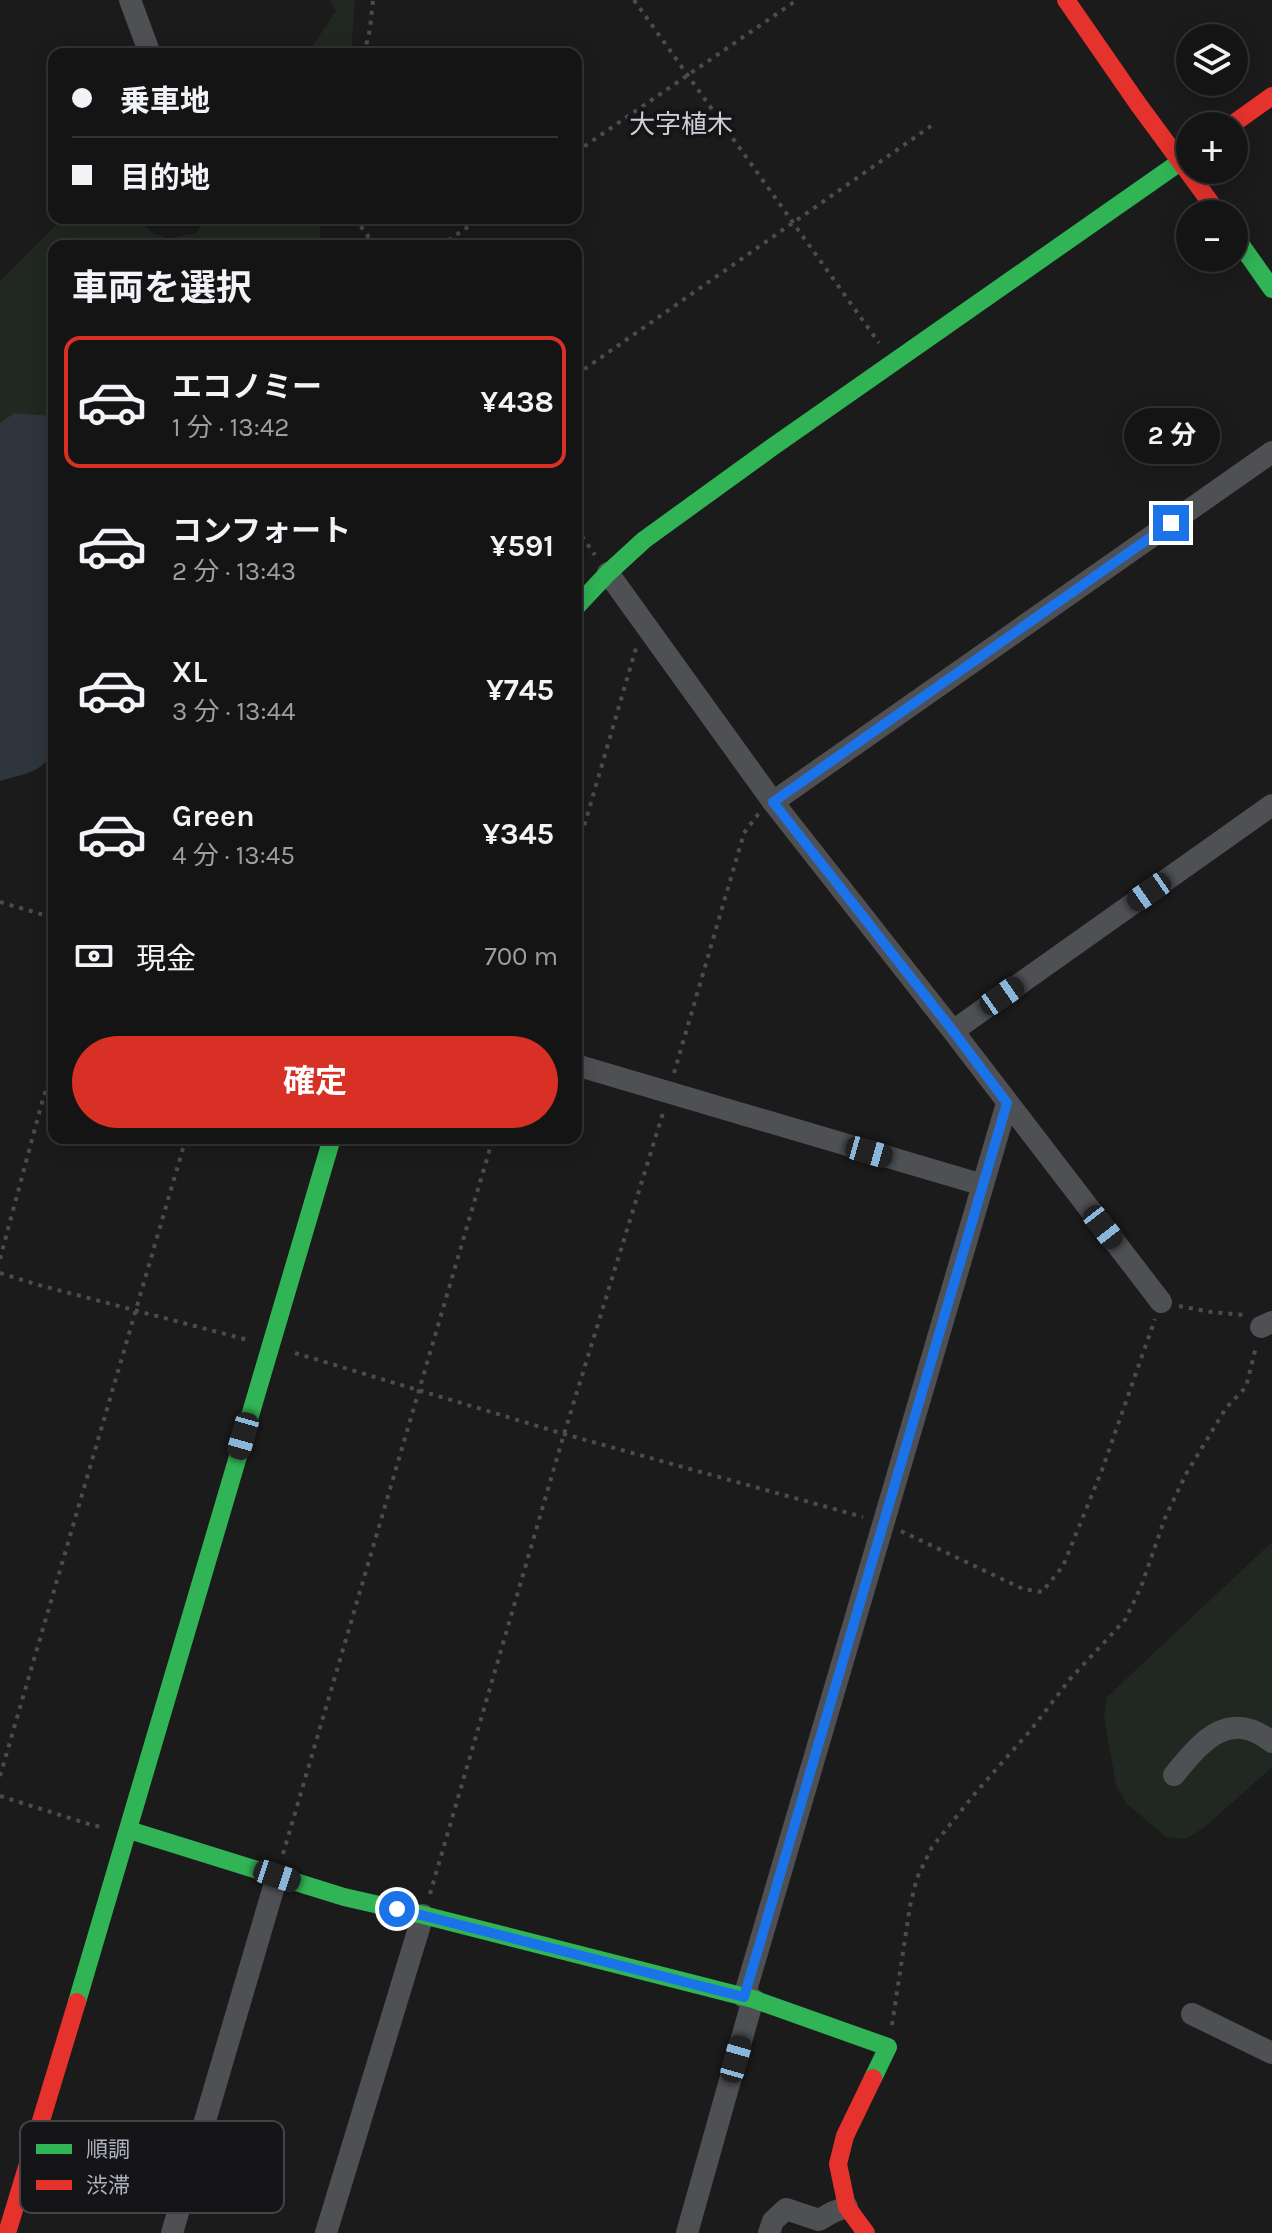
<!DOCTYPE html>
<html lang="ja">
<meta charset="utf-8">
<style>
body{margin:0;font-family:Karla,"Noto Sans JP",sans-serif;background:#212122;color:#f1f3f6;height:100vh;display:flex;flex-direction:column;font-size:30px;white-space:nowrap}
*{box-sizing:border-box;margin:0}
p{font-size:26px;color:#9d9ea0}
.icon{flex:none;width:44px;height:44px;fill:none;stroke:currentColor;stroke-width:2;stroke-linecap:round;stroke-linejoin:round}
.map{position:relative;flex:1;overflow:hidden}
.side{position:absolute;left:48px;top:240px;width:534px;height:904px;display:flex;flex-direction:column;background:#141414;border-radius:16px;box-shadow:0 4px 20px #0003,0 0 0 2px #333334}
.side>*{flex:none}
.banner{position:absolute;left:48px;top:48px;width:534px;height:176px;border-radius:16px;box-shadow:0 4px 20px #0003,0 0 0 2px #333334;display:grid;align-content:center;height:176px;padding:0 24px;background:#141414}
.tools{position:absolute;left:1176px;top:24px;display:grid;gap:16px}
.tools a{display:grid;place-items:center;width:72px;height:72px;border-radius:50%;background:#141414;box-shadow:0 4px 20px #0003,0 0 0 2px #333334;font-size:40px}
.end{position:absolute;width:36px;height:36px;margin:-18px;border:10px solid #1a73e8;background:#fff;box-shadow:0 0 0 4px #fff}
.from{border-radius:50%}
.bubble{position:absolute;height:56px;border-radius:28px;background:#141414;box-shadow:0 4px 20px #0003,0 0 0 2px #333334;font-size:26px;font-weight:700;line-height:56px;text-align:center}
.car{position:absolute;width:24px;height:48px;margin:-24px -12px;border-radius:10px;box-shadow:0 0 6px 2px #0007;background:linear-gradient(#222 24%,#8ab4d8 0 40%,#222 0 76%,#8ab4d8 0 86%,#222 0)}
.banner b{display:flex;align-items:center;gap:28px;height:76px;font-size:30px}
.banner b+b{border-top:2px solid #333334}
.banner i{width:20px;height:20px;background:#f1f3f6}
ul{padding:0;list-style:none}
li{display:flex;align-items:center;gap:24px;height:132px;margin:0 16px 12px;padding:0 8px;border:4px solid transparent;border-radius:16px}
li div{flex:1}
li b{display:block;font-size:30px}
li em{font-style:normal;font-weight:700}
li.active{border-color:#d93025}
li>.icon{width:72px;height:72px;stroke-width:1.5}
h2{padding:0 24px;font-size:36px;line-height:96px}
.pay{display:flex;align-items:center;gap:20px;height:88px;padding:0 24px;font-size:30px}
.pay p{margin-inline-start:auto}
.primary-button{display:flex;gap:16px;margin-top:auto;padding:16px 24px}
.primary-button a{flex:1;height:92px;border-radius:48px;background:#d93025;color:#fff;font-size:32px;font-weight:700;line-height:92px;text-align:center}
.map>svg:first-child{display:block}
.green{fill:#212822}
.water{fill:#2e353d}
.lines{fill:none;stroke-linecap:round;stroke-linejoin:round}
.path{stroke:#4b4c4f;stroke-width:4;stroke-dasharray:4 6;stroke-linecap:butt}
.street{stroke:#4f5054;stroke-width:22}
.fast{stroke:#30b455;stroke-width:18}
.jam{stroke:#e5322d;stroke-width:18}
.route{stroke:#1a73e8;stroke-width:10}
.labels{text-anchor:middle;stroke-width:8;stroke-linejoin:round;paint-order:stroke}
.quarter-label{font-size:26px;fill:#ced0d7;stroke:#151517}
.key{fill:#151517;stroke:#434448;stroke-width:2}
.key-label{font-size:22px;fill:#adb1bb}
</style>
<div class="map">
<svg width="1272" height="2233" viewBox="0 0 1272 2233">
<rect width="100%" height="100%" fill="#1b1b1b"/>
<path class="green" d="M329 0H355L351 54H307L336 11Z
M63 218H134L154 233 168 239 196 233 207 218H320V246H54V416L14 413 0 423V281Z
M1272 1542V1767L1205 1827 1186 1839 1166 1837 1126 1803 1116 1785 1104 1716 1107 1697Z"/>
<path class="water" d="M14 413 54 416V750C43 773 23 774 0 781V423Z"/>
<g class="lines">
<path class="path" d="M634 0 879 343
M364 54 370 29 373 0
M576 152 797 0
M355 218 375 246
M440 246 481 218
M576 375 931 126
M576 528 595 555
M576 854 636 648
M0 902 54 918
M674 1073 744 833 759 813
M0 1259 41 1106 54 1064
M0 1273 35 1284 248 1340
M1179 1306 1211 1312 1245 1315
M295 1353 564 1434 863 1517
M901 1531 1023 1589 1042 1592 1063 1566 1102 1470 1155 1319
M0 1776 186 1138
M0 1796 95 1826 105 1827
M283 1854 493 1138
M430 1894 564 1434 663 1113
M892 2025 910 1906 917 1878 932 1847 977 1791 1030 1731 1070 1679 1125 1620 1141 1587 1165 1518 1186 1474 1226 1408 1246 1387 1256 1347"/>
<path class="street" d="M130 0 150 54
M608 573 773 802 953 1031 1161 1302
M773 802 1272 452
M953 1031 1272 805
M576 1065 983 1185
M1261 1327 1272 1322
M1174 1775C1202 1741 1228 1708 1272 1742
M744 1997 1007 1103
M1192 2014 1272 2053
M172 2233 277 1876
M326 2233 423 1915
M687 2233 753 1999
M769 2233 773 2221 786 2209 819 2220 833 2212 847 2207"/>
<path class="fast" d="M1234 235 1272 289
M576 607 608 573 644 540 771 448 1190 155
M129 1830 344 1897 423 1915 753 1999 888 2047 873 2078
M77 2002 332 1138"/>
<path class="jam" d="M1066 0 1138 104 1219 214
M1230 126 1272 96
M7 2233 77 2002
M866 2233 847 2207 838 2164 845 2136 873 2078"/>
</g>
<g class="lines">
<path class="route" d="M397 1909 744 1997 1007 1103 953 1031 773 802 1171 523"/>
</g>
<g class="labels">
<g class="quarter-label">
<text x="681" y="133">大字植木</text>
</g>
</g>
<rect x="20" y="2121" width="264" height="92" rx="12" class="key"/>
<rect x="36" y="2144" width="36" height="10" fill="#30b455"/>
<rect x="36" y="2180" width="36" height="10" fill="#e5322d"/>
<g class="key-label">
<text x="86" y="2157">順調</text>
<text x="86" y="2193">渋滞</text>
</g>
</svg>
<div class="tools">
<a><svg class="icon" aria-label="layers" viewBox="0 0 24 24"><path d="M12 4l9 5-9 5-9-5zM3 14l9 5 9-5"/></svg></a>
<a>+</a>
<a>−</a>
</div>
<i class="end from" style="left:397px;top:1909px"></i>
<i class="end" style="left:1171px;top:523px"></i>
<div class="bubble" style="left:1124px;top:408px;width:96px">2 分</div>
<i class="car" style="left:1149px;top:892px;rotate:235deg"></i>
<i class="car" style="left:1002px;top:996px;rotate:55deg"></i>
<i class="car" style="left:869px;top:1152px;rotate:106deg"></i>
<i class="car" style="left:1103px;top:1227px;rotate:142deg"></i>
<i class="car" style="left:243px;top:1436px;rotate:196deg"></i>
<i class="car" style="left:277px;top:1876px;rotate:108deg"></i>
<i class="car" style="left:736px;top:2059px;rotate:16deg"></i>
<div class="banner">
<b><i class="from"></i>乗車地</b>
<b><i></i>目的地</b>
</div>
<section class="side">
<h2>車両を選択</h2>
<ul>
<li class="active"><svg class="icon" aria-label="car" viewBox="0 0 24 24"><path d="M5 17H2v-5l4-1 3-4h7l3 4 3 1v5h-3M9 17h6M6 11h13"/><circle cx="7" cy="17" r="2"/><circle cx="17" cy="17" r="2"/></svg><div><b>エコノミー</b><p>1 分 · 13:42</p></div><em>¥438</em></li>
<li><svg class="icon" aria-label="car" viewBox="0 0 24 24"><path d="M5 17H2v-5l4-1 3-4h7l3 4 3 1v5h-3M9 17h6M6 11h13"/><circle cx="7" cy="17" r="2"/><circle cx="17" cy="17" r="2"/></svg><div><b>コンフォート</b><p>2 分 · 13:43</p></div><em>¥591</em></li>
<li><svg class="icon" aria-label="car" viewBox="0 0 24 24"><path d="M5 17H2v-5l4-1 3-4h7l3 4 3 1v5h-3M9 17h6M6 11h13"/><circle cx="7" cy="17" r="2"/><circle cx="17" cy="17" r="2"/></svg><div><b>XL</b><p>3 分 · 13:44</p></div><em>¥745</em></li>
<li><svg class="icon" aria-label="car" viewBox="0 0 24 24"><path d="M5 17H2v-5l4-1 3-4h7l3 4 3 1v5h-3M9 17h6M6 11h13"/><circle cx="7" cy="17" r="2"/><circle cx="17" cy="17" r="2"/></svg><div><b>Green</b><p>4 分 · 13:45</p></div><em>¥345</em></li>
</ul>
<div class="pay"><svg class="icon" aria-label="cash" viewBox="0 0 24 24"><path d="M3 7h18v10H3z"/><circle cx="12" cy="12" r="2"/></svg>現金<p>700 m</p></div>
<div class="primary-button"><a>確定</a></div>
</section>
</div>
